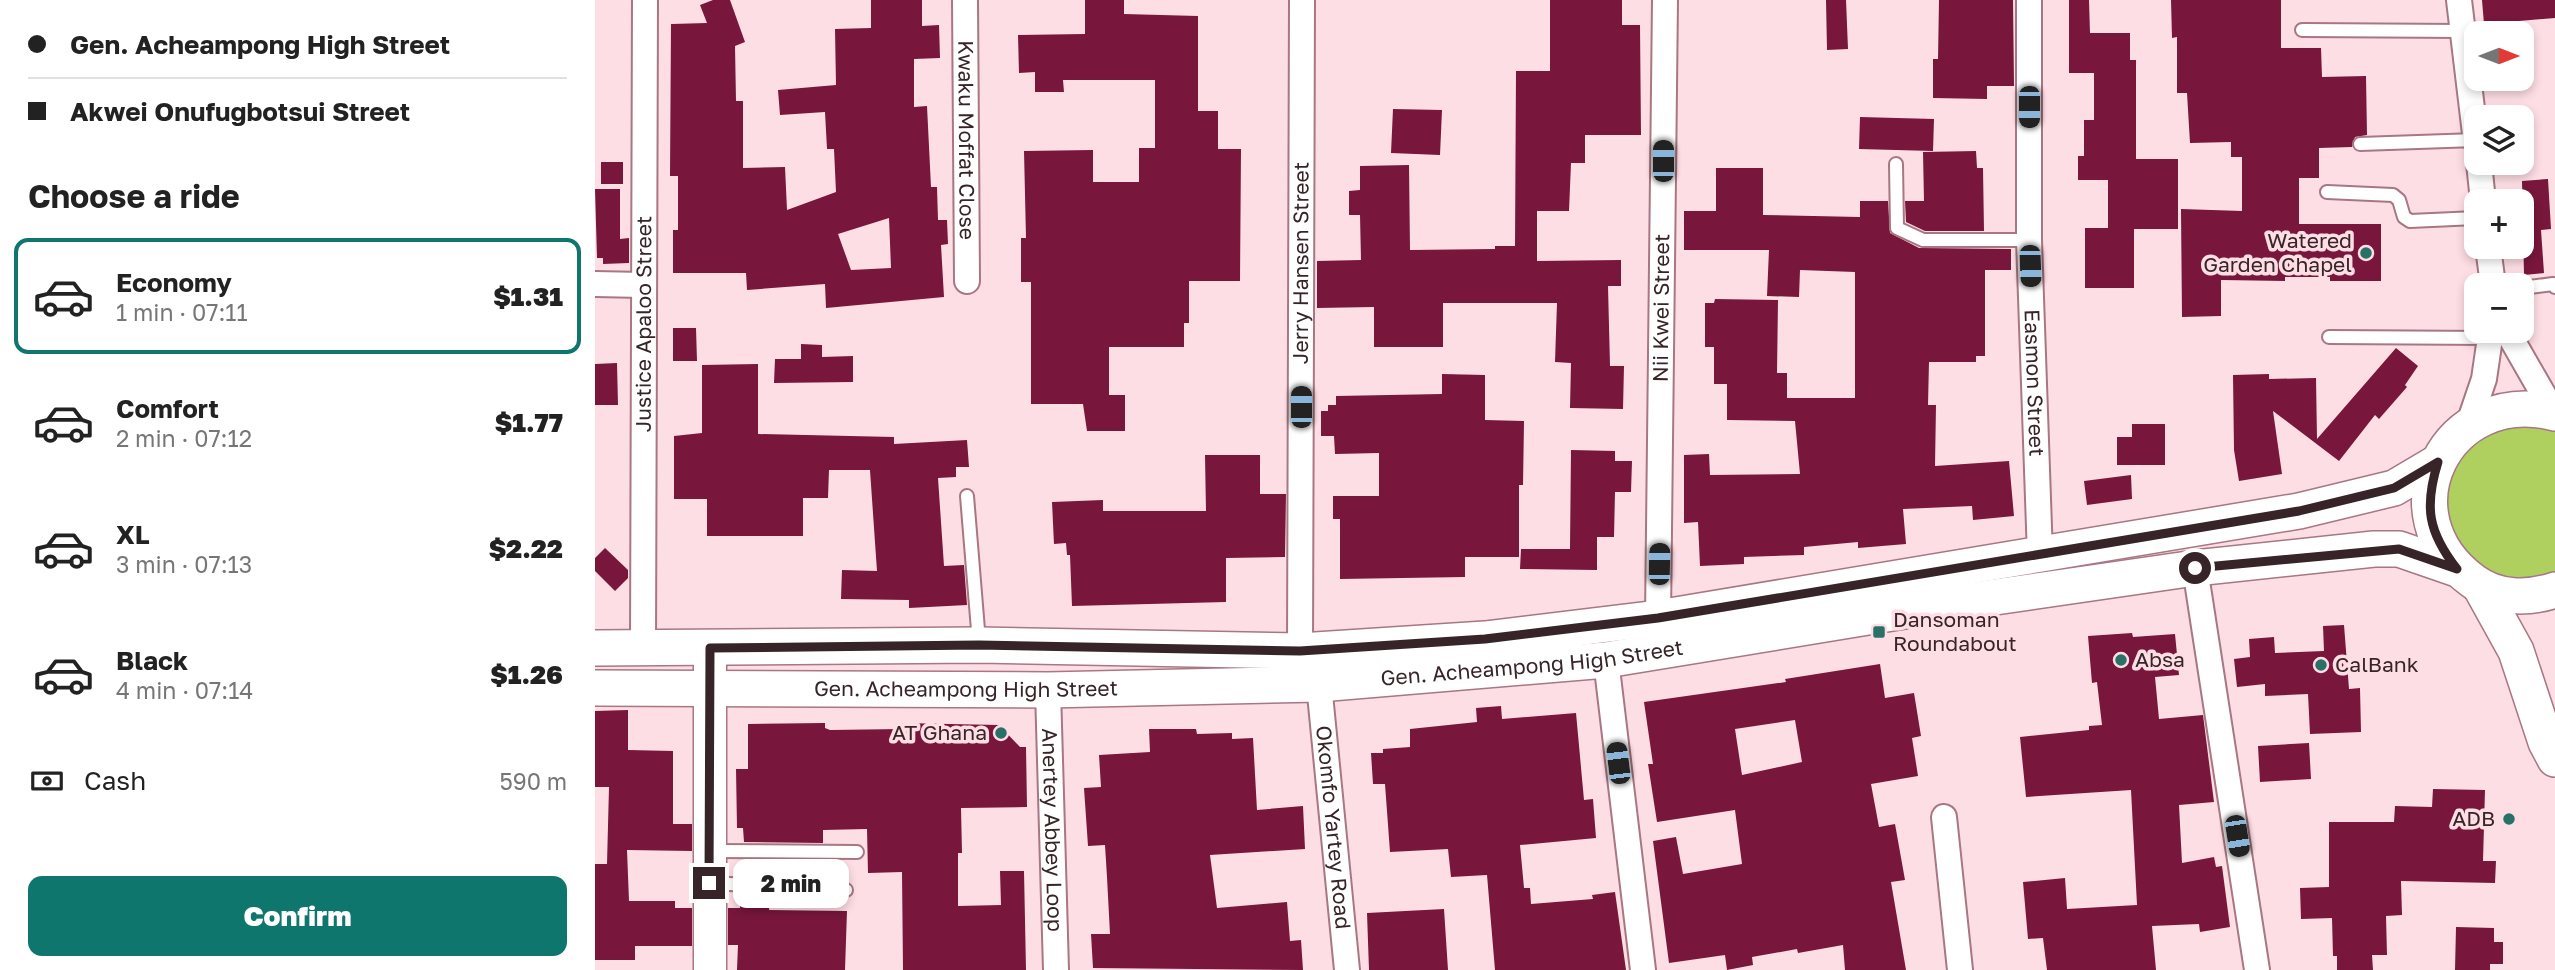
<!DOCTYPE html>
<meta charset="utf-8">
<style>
body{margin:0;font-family:"Golos Text",sans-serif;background:#f2f2f2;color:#222;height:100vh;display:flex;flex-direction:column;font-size:26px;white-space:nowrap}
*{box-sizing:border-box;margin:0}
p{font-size:23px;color:#767676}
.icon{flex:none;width:38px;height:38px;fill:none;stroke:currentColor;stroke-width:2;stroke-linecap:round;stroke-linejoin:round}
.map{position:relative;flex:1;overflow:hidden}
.panel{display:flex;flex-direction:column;background:#fff;width:595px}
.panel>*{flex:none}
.guide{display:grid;align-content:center;height:154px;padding:0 28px;background:#fff}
.needle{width:46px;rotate:90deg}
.tools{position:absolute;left:1869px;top:21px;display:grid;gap:14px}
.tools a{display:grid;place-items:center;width:70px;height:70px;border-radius:14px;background:#fff;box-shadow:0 4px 10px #0003;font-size:35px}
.end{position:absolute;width:32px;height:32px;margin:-16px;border:9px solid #372428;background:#fff;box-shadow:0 0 0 4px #fff}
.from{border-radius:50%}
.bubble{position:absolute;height:49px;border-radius:14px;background:#fff;box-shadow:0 4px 10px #0003;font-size:23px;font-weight:800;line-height:49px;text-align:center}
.car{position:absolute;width:21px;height:42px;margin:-21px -10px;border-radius:9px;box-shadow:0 0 5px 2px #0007;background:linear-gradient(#222 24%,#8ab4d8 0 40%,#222 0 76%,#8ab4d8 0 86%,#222 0)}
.guide b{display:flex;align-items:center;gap:24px;height:66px;font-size:26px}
.guide b+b{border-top:2px solid #e0e0e0}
.guide i{width:18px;height:18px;background:#222}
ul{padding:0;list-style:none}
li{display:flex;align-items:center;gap:21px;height:116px;margin:0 14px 10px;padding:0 14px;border:4px solid transparent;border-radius:14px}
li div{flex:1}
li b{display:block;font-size:26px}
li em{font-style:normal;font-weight:800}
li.current{border-color:#0f766e}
li>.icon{width:63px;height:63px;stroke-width:1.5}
h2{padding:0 28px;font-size:32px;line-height:84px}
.pay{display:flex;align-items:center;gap:18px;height:77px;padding:0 28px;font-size:26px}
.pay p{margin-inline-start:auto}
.action{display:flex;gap:14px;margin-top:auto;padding:14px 28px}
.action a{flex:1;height:80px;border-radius:14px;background:#0f766e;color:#fff;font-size:28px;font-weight:800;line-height:80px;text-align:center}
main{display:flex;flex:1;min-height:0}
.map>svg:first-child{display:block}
.green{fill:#afd05e}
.building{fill:#78163c;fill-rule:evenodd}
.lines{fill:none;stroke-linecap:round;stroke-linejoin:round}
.service-casing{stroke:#a77783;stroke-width:16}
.minor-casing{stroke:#a77783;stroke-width:28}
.tertiary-casing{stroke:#a77783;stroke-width:35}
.secondary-casing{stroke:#a77783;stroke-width:38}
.service{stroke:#fff;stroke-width:12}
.minor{stroke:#fff;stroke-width:24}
.tertiary{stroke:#fff;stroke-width:32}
.secondary{stroke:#fff;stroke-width:35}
.route{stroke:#372428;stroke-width:9}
.poi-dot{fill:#297066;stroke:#fedee5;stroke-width:2.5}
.labels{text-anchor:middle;stroke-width:7;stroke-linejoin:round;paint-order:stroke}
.street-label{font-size:21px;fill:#372428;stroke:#fedee5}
.poi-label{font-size:21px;fill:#372428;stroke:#fedee5;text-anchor:end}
</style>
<main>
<section class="panel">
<div class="guide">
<b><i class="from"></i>Gen. Acheampong High Street</b>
<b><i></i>Akwei Onufugbotsui Street</b>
</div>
<h2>Choose a ride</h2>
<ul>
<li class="current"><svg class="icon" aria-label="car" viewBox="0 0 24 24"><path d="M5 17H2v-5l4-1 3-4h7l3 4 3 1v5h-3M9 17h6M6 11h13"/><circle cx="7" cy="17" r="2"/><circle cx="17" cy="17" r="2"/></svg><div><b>Economy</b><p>1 min · 07:11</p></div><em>$1.31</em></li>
<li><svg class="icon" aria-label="car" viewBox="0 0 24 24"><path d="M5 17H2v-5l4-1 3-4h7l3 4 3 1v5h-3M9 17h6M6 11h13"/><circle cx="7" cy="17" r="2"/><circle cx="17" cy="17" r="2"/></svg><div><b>Comfort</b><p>2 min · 07:12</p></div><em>$1.77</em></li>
<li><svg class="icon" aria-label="car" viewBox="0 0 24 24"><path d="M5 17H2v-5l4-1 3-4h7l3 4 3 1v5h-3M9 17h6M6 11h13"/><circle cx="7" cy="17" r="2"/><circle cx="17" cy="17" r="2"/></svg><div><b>XL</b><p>3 min · 07:13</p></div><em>$2.22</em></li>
<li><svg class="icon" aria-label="car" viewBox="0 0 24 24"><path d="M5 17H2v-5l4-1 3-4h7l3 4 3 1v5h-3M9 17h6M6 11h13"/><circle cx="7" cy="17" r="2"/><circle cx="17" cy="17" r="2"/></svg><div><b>Black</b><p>4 min · 07:14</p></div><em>$1.26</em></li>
</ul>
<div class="pay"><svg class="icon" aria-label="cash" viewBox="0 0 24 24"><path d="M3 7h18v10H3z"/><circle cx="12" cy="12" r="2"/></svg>Cash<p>590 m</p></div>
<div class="action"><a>Confirm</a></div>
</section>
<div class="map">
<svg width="1960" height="970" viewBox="0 0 1960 970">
<rect width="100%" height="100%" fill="#fedee5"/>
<path class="green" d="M1892 426 1960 427V571L1945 577 1919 580 1894 574 1872 560 1847 515 1853 463Z"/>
<path class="building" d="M118 0H135L150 42 140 46 141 101H148V168L190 167 192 210 241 192 239 149H232L230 112 185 115 183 90 241 85 240 29 276 28V0H327V26L344 25 345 58 319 59V107L332 106 336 187H342L343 220H352L353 244 346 245 349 297 231 308 230 284 152 290 151 273H78V230H83V176H75L76 24 112 23 105 5ZM294 218 296 268 256 270 243 234Z
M490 0H529V14L603 16V111H623V149H646L645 281H594V323H589V347H514V395H530V431H492L488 404H436V282H426V238H431L429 151 498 150V182H544V148H560V80H468L469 92H440V72L424 73 423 35 490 34Z
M955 0H1027V25H1045L1046 135H990V163H976L974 211H942V261L1026 260V286H1013L1015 366H1029L1028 409 975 408 976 363 960 362 962 303H848V347H779V307L722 308V261L766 260 765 215H754V191L765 190V166L814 165 815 250 900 249V246H920L921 71H955Z
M1231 0H1251L1253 49 1232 50Z
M1344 0H1418L1419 86H1392V99L1338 98V59H1343Z
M1474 0H1494L1495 33H1535V60H1541V159H1583V229H1539V288H1490V228H1513V180H1483V156H1489V120H1499V73H1474Z
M1576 0H1686V48H1726L1727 77 1771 76 1772 135 1760 137 1757 147 1724 148V178H1704V224H1786V281H1735V277H1690V281L1626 280V316L1587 317 1586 209 1647 211V157H1636V142L1595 143 1592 93H1582V37L1577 38Z
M1887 0H1960V18L1889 24Z
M798 109 847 110 845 155 796 153Z
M1265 117 1339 119 1338 151 1264 149Z
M1381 151 1382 168H1388L1389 231H1330L1311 222 1310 201H1329L1328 152Z
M6 162H28V184H6Z
M1121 168H1168V215L1265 217V201H1293L1295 233 1324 248 1416 249V270H1390V356H1381V362H1334L1333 405H1341L1340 466 1414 461 1419 516 1378 520 1377 506 1308 509 1311 544 1263 548V542L1209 547V555L1149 557V564L1105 566 1103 522 1089 523V455L1114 454 1115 475 1205 474 1200 421 1132 420V384H1119V347H1110V303H1119L1120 299 1183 300 1182 373H1192V398H1260V272L1205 270 1204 297 1172 296 1174 250H1089V211H1121Z
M1953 179 1956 229 1946 230 1949 273 1929 275 1927 181Z
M0 189H25V239L34 238V263L8 264V258H2Z
M78 328H101L102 361H78Z
M206 344 227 345V357L258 356V382L179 383 180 359H206Z
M1801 348 1823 366 1810 385 1812 387 1784 419 1780 415 1744 461 1678 411 1687 474 1644 481 1639 450 1638 375 1674 374V379L1721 378 1722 439Z
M22 363 23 405H0V364Z
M163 364V434L299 437V444L372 440 374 467H361V477L343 478 349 566 369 565 372 605 314 608V600L246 599 247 570 282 571 275 470H234L233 498H208V536H112V499H79V436L107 433V365Z
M847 374 890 375V420L929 421 928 485H924V557H870V577L745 579V519H738V496H784V453L740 454 739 436H726V411H733V405H741V396L847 394Z
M1537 424H1570V465H1522V437H1537Z
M976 450 1020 451V461H1037L1036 492H1020L1019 537H1002V570L925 569 926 549H975Z
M610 455H665V494H691L690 557 631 558V602L477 606 475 555H472L471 543 459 544 457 502 508 500V511H611Z
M1536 475 1537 499 1492 505 1489 481Z
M10 548 33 570V578L20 591 0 571V558Z
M1749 625 1754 689 1765 688 1766 732 1715 734 1713 694 1670 696V684L1642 687 1639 659 1655 657 1654 639 1679 637 1680 653 1729 651 1728 626Z
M1537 633 1538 637 1580 634 1584 675 1560 677 1564 719 1608 715 1619 802 1584 805 1587 863 1619 857 1621 867 1627 866 1635 927 1605 932 1604 924 1557 926 1561 970H1452L1448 938 1433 939 1428 882 1470 878 1472 909 1542 905 1536 790 1431 797 1425 737 1494 730V726L1507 725 1502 682 1497 683 1493 636Z
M1285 664 1290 698 1319 693 1326 736 1317 738 1323 776 1276 784 1284 827 1300 824 1310 880 1296 882 1311 970H1250L1248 945 1203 953 1202 949 1157 957 1158 965 1132 970 1130 955 1074 963 1058 841 1081 837 1088 874 1147 864 1140 810 1062 822 1053 764H1058L1049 702 1191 682 1190 679ZM1200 720 1207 762 1147 775 1140 729Z
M906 706 907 719 981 713 989 800 998 799 1001 838 925 845 929 888H935L936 904 998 899 997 895 1020 892 1031 970H900L892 875 856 877 853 849 795 852 790 784H778L776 753H788V749L815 747V729L882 722 881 708Z
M33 710V750L78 751V824H97V851L32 850 34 901H80V908H97V946H40V960H0V864H12L14 787H0V711Z
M230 723V728L235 730 307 729 306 723 404 725 425 747H431L432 807 366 808 367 853H363V906L406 905 405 871H429L431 970H308L307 872 273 873 272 829 228 830V843L149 842 148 828H142L141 769H153V724Z
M554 729H601L602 734 637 733V739L658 738 662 810 708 806 710 849 615 855 622 908 692 902 695 941 706 940 708 970 498 968 496 934H515L512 877 510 845 493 846 489 788 506 787 504 755 555 752Z
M1714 743 1716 779 1665 782 1663 746Z
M1838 789 1890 790 1888 861H1901L1900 883 1806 881 1807 915 1791 916 1792 955H1777L1778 970H1742V956H1738L1737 918 1706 919 1705 888 1734 887V822H1799L1800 806 1837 807Z
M145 899H175L174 910 252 911 250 970H142L143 945H133V908H145Z
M849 909 853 970H774L772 913Z
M1861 927 1899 928V942H1908V964H1895V970H1860Z"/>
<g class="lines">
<defs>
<path id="service" d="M1707 30 1868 31
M1765 144 1881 140
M1301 164 1302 228 1328 240H1434
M1732 192 1798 195 1804 200 1809 217 1815 221 1881 218
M1927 288 1958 284 1960 287
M1734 337 1895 338
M372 496 384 642
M114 851 262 852
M114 883 251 890"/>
<g id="minor">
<path id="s1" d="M370 0 372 281"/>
<path id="s2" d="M1434 0V240L1445 556"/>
<path d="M1864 0 1881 142"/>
<path d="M1884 163 1888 201"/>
<path d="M1893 247 1898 285"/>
<path d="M0 284 48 285"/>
<path d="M1912 331 1959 413"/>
<path d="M1873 426 1889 379 1896 331"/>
<path d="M1600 568 1662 970"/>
<path id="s3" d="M1063 618 1070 0"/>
<path id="s4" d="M48 648 50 0"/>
<path id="s5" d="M705 651 707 0"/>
<path d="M1011 660 1048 970"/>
<path id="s6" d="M724 684 752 970"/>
<path id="s7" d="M453 690 461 970"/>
<path d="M1349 817 1365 970"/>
</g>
<path id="tertiary" d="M115 970V648"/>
<g id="secondary">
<path d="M1960 413C1851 385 1787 514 1878 581 1902 599 1933 599 1960 590"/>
<path d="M1885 586 1921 651 1951 742 1960 759"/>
<path d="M0 648 384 645 705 651 890 639 1063 618 1704 511 1799 488 1843 462"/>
<path id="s8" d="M0 688 453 690 724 684 1011 660 1352 604 1600 568 1779 549H1804L1862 569"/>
</g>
</defs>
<use href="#service" class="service-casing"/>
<use href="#minor" class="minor-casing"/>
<use href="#tertiary" class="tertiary-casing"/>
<use href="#secondary" class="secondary-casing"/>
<use href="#service" class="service"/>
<use href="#minor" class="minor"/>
<use href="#tertiary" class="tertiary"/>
<use href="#secondary" class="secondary"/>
</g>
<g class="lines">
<path class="route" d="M114 883 115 648 384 645 705 651 890 639 1063 618 1704 511 1799 488 1843 462C1829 507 1833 532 1862 569L1804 549 1600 568"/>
</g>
<g class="poi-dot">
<circle cx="1771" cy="253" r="7"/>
<rect x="1277" y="625" width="14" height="14" rx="3.5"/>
<circle cx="1526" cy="660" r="7"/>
<circle cx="1726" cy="665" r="7"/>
<circle cx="406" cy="733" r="7"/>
<circle cx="1914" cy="819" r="7"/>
</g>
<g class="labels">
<g class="street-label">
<text dy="7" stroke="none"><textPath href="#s1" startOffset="140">Kwaku Moffat Close</textPath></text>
<text dy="7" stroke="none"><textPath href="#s5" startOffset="388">Jerry Hansen Street</textPath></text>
<text dy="7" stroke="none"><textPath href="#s3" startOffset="310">Nii Kwei Street</textPath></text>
<text dy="7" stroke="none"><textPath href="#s4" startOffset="324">Justice Apaloo Street</textPath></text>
<text dy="7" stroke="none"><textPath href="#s2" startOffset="383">Easmon Street</textPath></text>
<text dy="7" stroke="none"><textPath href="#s8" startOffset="938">Gen. Acheampong High Street</textPath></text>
<text dy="7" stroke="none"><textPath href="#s8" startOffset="371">Gen. Acheampong High Street</textPath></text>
<text dy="7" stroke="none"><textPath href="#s6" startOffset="144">Okomfo Yartey Road</textPath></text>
<text dy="7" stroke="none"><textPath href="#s7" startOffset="140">Anertey Abbey Loop</textPath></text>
</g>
<g class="poi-label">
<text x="1757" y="248">Watered<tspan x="1757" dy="24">Garden Chapel</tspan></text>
<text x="1298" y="627" text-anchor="start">Dansoman<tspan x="1298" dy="24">Roundabout</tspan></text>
<text x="1540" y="667" text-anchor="start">Absa</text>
<text x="1740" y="672" text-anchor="start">CalBank</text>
<text x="392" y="740">AT Ghana</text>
<text x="1900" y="826">ADB</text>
</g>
</g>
</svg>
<div class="tools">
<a><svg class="needle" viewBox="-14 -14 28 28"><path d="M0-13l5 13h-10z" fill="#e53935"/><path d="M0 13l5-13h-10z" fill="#767676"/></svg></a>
<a><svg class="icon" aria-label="layers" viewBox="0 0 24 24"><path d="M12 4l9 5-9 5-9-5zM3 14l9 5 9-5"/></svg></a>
<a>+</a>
<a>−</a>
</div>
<i class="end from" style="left:1600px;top:568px"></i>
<i class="end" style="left:114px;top:883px"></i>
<div class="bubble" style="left:138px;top:859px;width:116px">2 min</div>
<i class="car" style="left:1434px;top:107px;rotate:180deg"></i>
<i class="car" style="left:1068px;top:161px;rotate:0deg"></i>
<i class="car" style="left:1435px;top:266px;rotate:178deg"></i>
<i class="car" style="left:706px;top:407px;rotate:0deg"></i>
<i class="car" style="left:1064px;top:564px;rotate:1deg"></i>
<i class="car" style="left:1023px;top:763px;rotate:353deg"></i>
<i class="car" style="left:1642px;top:836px;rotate:171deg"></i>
</div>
</main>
